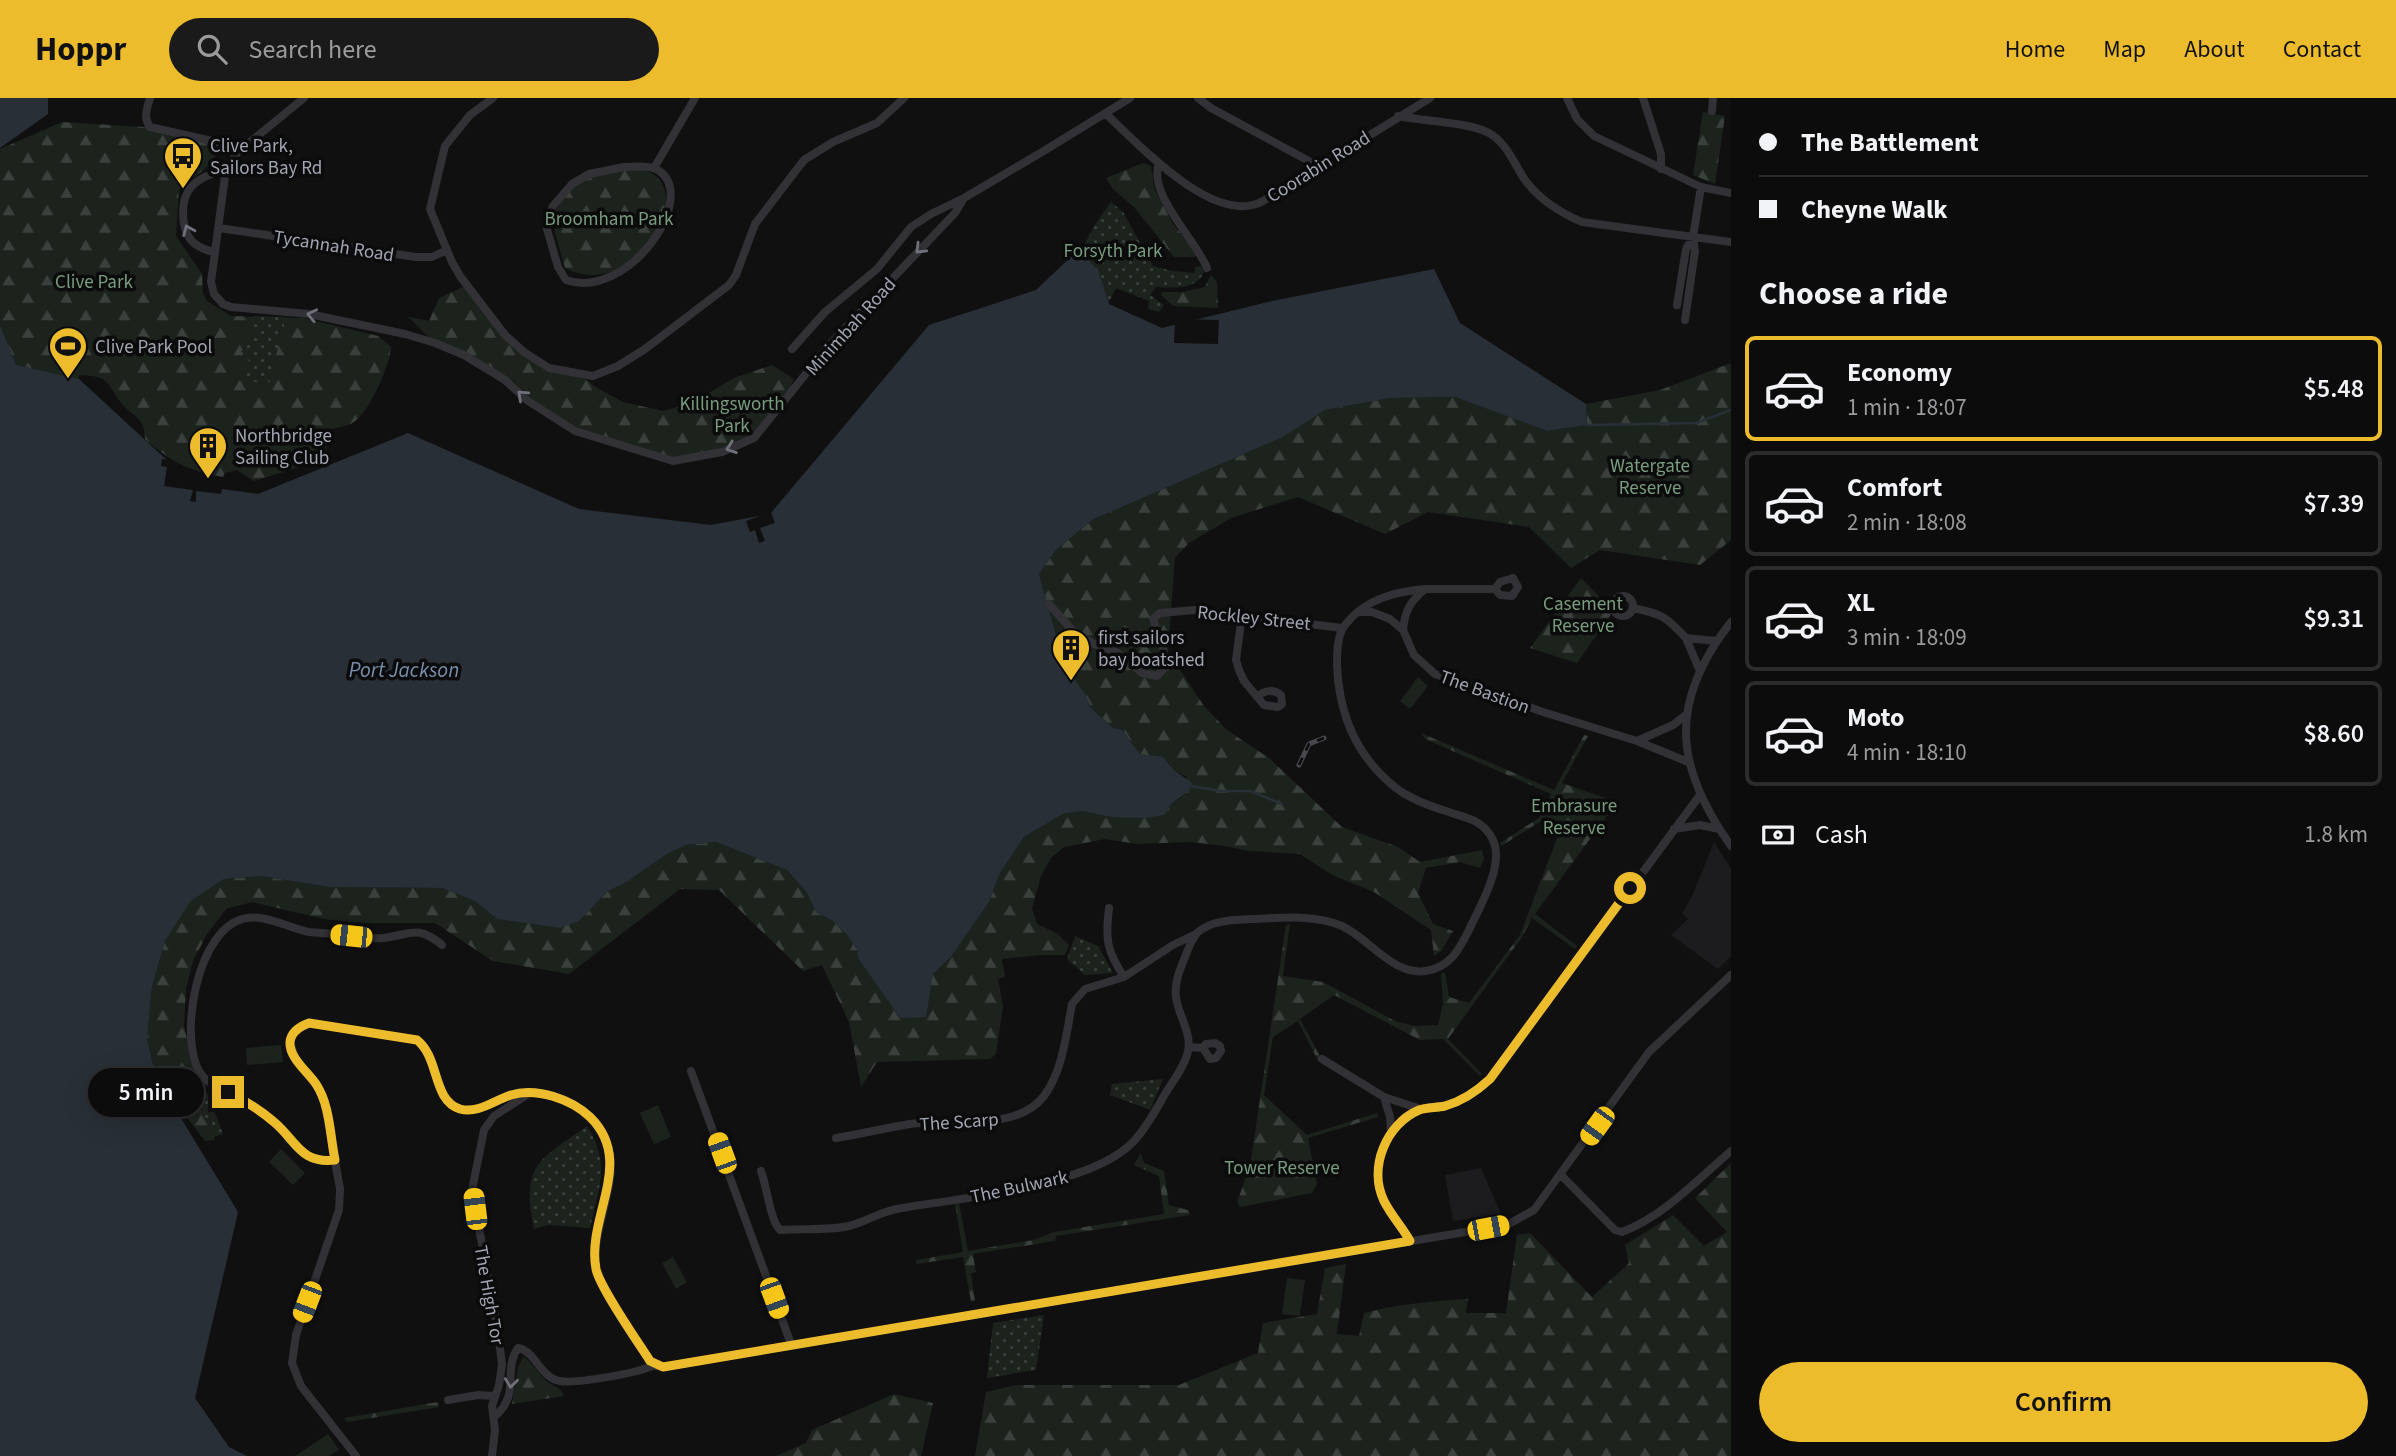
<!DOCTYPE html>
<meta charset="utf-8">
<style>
body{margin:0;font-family:"Source Sans 3",sans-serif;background:#1a1a1b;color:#f1f3f6;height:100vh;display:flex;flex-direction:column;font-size:26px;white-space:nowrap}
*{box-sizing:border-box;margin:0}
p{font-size:23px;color:#9a9b9d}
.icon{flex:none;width:38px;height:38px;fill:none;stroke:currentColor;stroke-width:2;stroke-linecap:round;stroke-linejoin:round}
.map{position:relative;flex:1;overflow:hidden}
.drawer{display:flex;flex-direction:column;background:#0c0c0d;width:665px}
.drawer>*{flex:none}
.hud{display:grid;align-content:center;height:154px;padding:0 28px;background:#0c0c0d}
.end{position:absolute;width:32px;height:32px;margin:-16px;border:9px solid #ecbc2d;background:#111;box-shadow:0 0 0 4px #111}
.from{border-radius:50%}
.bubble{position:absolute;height:49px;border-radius:24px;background:#0c0c0d;box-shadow:0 7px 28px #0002,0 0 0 2px #2c2c2e;font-size:23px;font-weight:600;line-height:49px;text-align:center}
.car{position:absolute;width:21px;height:42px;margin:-21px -10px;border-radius:9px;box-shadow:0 0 5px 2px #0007;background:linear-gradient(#f5c518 24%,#345 0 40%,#f5c518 0 76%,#345 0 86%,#f5c518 0)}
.hud b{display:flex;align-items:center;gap:24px;height:66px;font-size:26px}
.hud b+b{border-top:2px solid #2c2c2e}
.hud i{width:18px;height:18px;background:#f1f3f6}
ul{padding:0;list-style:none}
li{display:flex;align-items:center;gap:21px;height:105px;margin:0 14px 10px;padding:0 14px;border:4px solid #2c2c2e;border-radius:10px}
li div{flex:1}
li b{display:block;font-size:26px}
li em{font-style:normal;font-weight:600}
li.current{border-color:#ecbc2d}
li>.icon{width:63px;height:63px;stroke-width:1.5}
h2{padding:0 28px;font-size:32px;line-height:84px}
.pay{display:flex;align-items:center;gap:18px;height:77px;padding:0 28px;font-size:26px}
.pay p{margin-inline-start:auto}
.cta{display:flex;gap:14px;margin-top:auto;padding:14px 28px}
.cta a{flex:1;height:80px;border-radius:42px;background:#ecbc2d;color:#111;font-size:28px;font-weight:600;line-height:80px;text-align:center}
header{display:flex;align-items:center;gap:42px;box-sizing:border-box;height:98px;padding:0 35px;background:#ecbc2d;color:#111}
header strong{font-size:33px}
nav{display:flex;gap:38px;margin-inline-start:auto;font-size:24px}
.search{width:490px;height:63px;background:#1a1a1b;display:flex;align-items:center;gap:18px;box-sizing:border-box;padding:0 24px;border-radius:38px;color:#9a9b9d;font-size:26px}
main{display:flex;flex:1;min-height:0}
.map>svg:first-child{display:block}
.built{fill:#1c1c1e}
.grass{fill:#1c231d}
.forest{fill:url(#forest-firs)}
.park{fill:url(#park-dots)}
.water{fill:#292f36}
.pier{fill:#101011}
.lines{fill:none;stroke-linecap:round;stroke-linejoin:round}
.stream{stroke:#292f36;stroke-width:2.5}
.minor{stroke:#313136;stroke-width:8}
.rail-casing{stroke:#48494f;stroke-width:5}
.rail{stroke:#0b0b0c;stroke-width:2.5;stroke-dasharray:8;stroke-linecap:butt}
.oneway{stroke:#6f717a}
.route{stroke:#ecbc2d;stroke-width:9}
.labels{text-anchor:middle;stroke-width:7;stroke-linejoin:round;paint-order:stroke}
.poi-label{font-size:19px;fill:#a1a5b1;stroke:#0b0b0c;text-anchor:start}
.street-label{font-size:19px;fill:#a1a5b1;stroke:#0b0b0c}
.park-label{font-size:19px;fill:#789c7e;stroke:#0b0b0c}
.water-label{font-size:21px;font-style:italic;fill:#788fad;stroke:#0b0b0c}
</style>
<header>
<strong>Hoppr</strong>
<div class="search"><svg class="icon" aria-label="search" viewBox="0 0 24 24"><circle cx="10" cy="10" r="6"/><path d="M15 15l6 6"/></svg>Search here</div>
<nav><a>Home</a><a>Map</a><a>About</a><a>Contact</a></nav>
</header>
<main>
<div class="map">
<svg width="1731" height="1358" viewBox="0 0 1731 1358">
<defs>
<pattern id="forest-firs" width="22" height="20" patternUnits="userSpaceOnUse" patternTransform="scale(1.75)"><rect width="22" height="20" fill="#1c231d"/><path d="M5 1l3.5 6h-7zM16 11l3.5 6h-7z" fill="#3a403b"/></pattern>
<pattern id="park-dots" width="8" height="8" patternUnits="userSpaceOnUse" patternTransform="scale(1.75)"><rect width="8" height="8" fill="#1c231d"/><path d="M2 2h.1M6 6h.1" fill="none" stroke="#3a403b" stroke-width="1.8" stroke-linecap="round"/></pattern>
</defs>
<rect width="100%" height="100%" fill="#101011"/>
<path class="built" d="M1714 744 1731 771V858L1718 871 1671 837 1688 821 1682 816 1693 796Z
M1481 1070 1501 1116 1453 1123 1445 1077Z"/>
<path class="grass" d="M1418 579 1428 588 1410 611 1400 603Z
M281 947 283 964 247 967 246 950Z
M658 1007 671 1039 654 1046 640 1015Z
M281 1051 305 1075 293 1087 269 1064Z
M673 1159 687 1184 676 1191 662 1165Z
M1287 1180 1305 1182 1300 1218 1282 1216Z
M328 1336 339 1352 329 1358H295Z"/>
<path class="forest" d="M1703 14 1725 18 1715 86 1693 77Z
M62 24 143 29 225 46 206 70 179 91 176 138 202 176 203 195 207 203 231 218 303 220 378 238 391 249C389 268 371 312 354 324 348 328 335 330 327 332L326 356 303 368 254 383 237 372 225 375 223 379C188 372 172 365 145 341 145 320 135 320 122 306 105 285 112 278 79 277V281L16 267 0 227V51Z
M1143 65 1151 68 1154 90 1173 126 1197 155 1195 159H1174L1134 109 1113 91 1106 80Z
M626 70C634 72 647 71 653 76 695 104 628 204 565 170L555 135 553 117C575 79 582 74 626 70Z
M1211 177 1217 184 1218 210 1173 208 1161 197 1162 194H1183L1205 189Z
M467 187 514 245 538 264 581 278 597 290 623 304 663 313 692 305 734 280 772 267 794 281 782 306 754 340 706 359 673 363 591 339 552 320 513 283 435 245 408 219 429 223 439 200Z
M1731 265V442L1700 467 1600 452 1571 470 1529 429 1428 414 1385 436 1298 399 1231 420 1189 445 1175 460 1168 554 1204 608 1227 632 1269 660 1342 729 1398 749 1420 764 1482 752 1484 761 1480 770 1460 764 1426 770 1418 795 1433 826 1453 833 1442 852 1434 858 1431 832 1374 794 1332 777 1300 756 1249 753 1225 748 1191 744 1137 746 1105 741 1064 749 1051 760 1041 778 1032 811 1037 826 1056 835 1069 847 1065 857H1041L1002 861 1005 879 998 881 1003 908 996 956 990 961 877 964 861 989 849 924 822 867 803 873 719 792 680 791 569 876 493 863 435 825H363L324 821 252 804 226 811 207 836 193 863 186 891 184 928 196 979 192 1000 201 1010 215 1042 205 1043 156 979 147 942 152 889 165 843 191 803 224 781 261 778 330 789 442 790 475 803 497 821 579 823 608 793 625 785 667 756 686 747 716 744 787 772 807 795 816 814 833 823 847 837 857 851 859 860 900 920 928 898 933 876 951 859 989 804 1000 775 1024 739 1063 716 1082 713 1112 719 1171 706 1182 699 1187 679 1174 672 1168 664 1140 656 1122 632 1112 629 1091 610 1085 596 1064 566 1039 476 1055 453 1092 422 1283 339 1325 312 1390 300 1455 299 1547 333 1587 327 1586 306 1660 292Z
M1581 480 1611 510 1612 515 1577 565 1530 550Z
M1421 635 1554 692 1584 637 1588 638 1562 685 1617 704 1535 816 1577 848 1575 851 1532 820 1522 839 1448 941 1482 976 1480 978 1443 941 1420 942 1334 897 1300 921 1322 962 1318 963 1298 923 1273 939 1264 997 1307 1037 1377 1015 1378 1019 1308 1040 1317 1086 1312 1095 1240 1109 1237 1104 1250 1068 1286 827 1290 826 1283 878 1323 884 1395 923 1415 928 1438 927 1443 906 1441 876 1445 874 1449 899 1469 905 1520 837 1558 738 1541 723 1501 748 1500 745 1539 720 1551 696 1425 641Z
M1141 1055 1144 1065 1164 1073 1169 1107 1188 1112 1190 1117 1056 1138 1055 1143 973 1156 976 1174 971 1175 975 1203 971 1204 963 1159 917 1166 916 1162 963 1154 955 1106 959 1105 968 1153 1033 1142 1054 1134 1164 1116 1159 1078 1134 1067Z
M1731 1065V1358H975L986 1294 1016 1287H1179L1258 1255 1263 1225 1317 1216 1325 1170 1346 1166 1337 1236 1359 1238 1364 1215C1398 1206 1432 1203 1468 1201L1466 1215H1506L1517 1137 1530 1135 1592 1199 1629 1165 1625 1147 1673 1117 1704 1148 1727 1134 1695 1100Z
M523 1259 527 1261 546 1283 561 1292 564 1298 512 1306 518 1269Z
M894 1296 933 1305 921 1358H776L806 1345 812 1332Z
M438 1304 439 1309 347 1324 344 1320Z"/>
<path class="park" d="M1111 104 1123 114 1153 168 1172 173 1195 175V169L1201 168 1204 174C1197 192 1172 190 1156 189L1150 197 1164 207 1159 214 1148 211 1149 203 1116 190 1108 206 1079 157 1094 128Z
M254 218 286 219 269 285 245 283 249 261 240 256 249 238Z
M1075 838 1098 848 1113 875 1085 877 1067 861Z
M1163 981 1150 1012 1110 997 1112 986Z
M196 993 208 996 223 1036 213 1039 201 1010 192 1000Z
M587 1028C611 1066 599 1089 590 1130L548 1127 534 1131C521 1066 538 1063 587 1028Z
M1044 1217 1036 1272 987 1280 993 1225Z"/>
<path class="water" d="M0 0H48V16L0 50Z
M1077 153 1098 172 1109 206 1162 230 1272 203 1434 171 1460 225 1586 306 1587 327 1547 333 1455 299 1390 300 1325 312 1283 339 1092 422 1055 453 1039 476 1064 566 1085 596 1091 610 1112 629 1122 632 1140 656 1163 659 1174 672 1192 685 1190 692 1171 706 1164 717 1146 720 1111 719 1082 713 1063 716 1024 739 1000 775 989 804 951 859 933 876 926 919 900 920 858 860 857 851 847 837 833 823 816 814 807 795 787 772 716 744 686 747 667 756 625 785 608 793 579 823 560 830 497 821 475 803 442 790 330 789 261 778 224 781 191 803 165 843 152 889 147 941 156 979 238 1114 195 1300 229 1349 247 1358H0V227L16 267 79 281 194 387 258 396 408 335 579 411 711 427 770 416 929 227 1036 192Z"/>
<path class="pier" d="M1184 221 1219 222 1218 246 1174 245 1175 223Z
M162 361 168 362 195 384 223 388 221 396 196 393V404L190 403 193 392 164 388 167 369 161 368Z
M771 414 775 425 760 430 765 443 759 445 755 432 750 434 746 423Z"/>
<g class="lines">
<path class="stream" d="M146 243V244
M1587 327 1696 325 1731 312
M1191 688 1221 693H1250L1282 706"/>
<path class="minor" d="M150 0C147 10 143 20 150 29L225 46 238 54
M304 0 238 54 226 71 211 184 214 196 223 206 231 209 309 216 405 236 435 245 464 257 505 282 528 303 575 333 673 363 722 354 754 340 830 246 955 115 964 100
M493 0 470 17 445 48 430 111 452 164 460 178 505 237 524 254 549 270 593 278 618 268 645 251 729 187 736 177 755 126 804 62 833 44 877 25 904 0
M1198 0 1211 10 1318 68
M1567 0 1577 21 1594 38 1701 89 1731 95
M1643 0 1661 56V71
M1712 13 1713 0
M1105 15C1137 45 1215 130 1263 103L1430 0
M1398 18C1423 23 1468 24 1489 35 1506 44 1515 67 1525 82 1539 101 1561 115 1582 124L1731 144
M1159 66C1147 95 1196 142 1207 170
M624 69C634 69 647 67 656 71 703 96 628 204 566 182L558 169 547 131V122L553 108 572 86 589 76Z
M654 70 695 0
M219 130 416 159H432L447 152
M214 154C205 152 196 149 190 141 181 127 180 102 191 89 200 79 214 75 226 71
M1677 207 1686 151 1693 139
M1685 222 1695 153 1693 139 1701 89
M792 251 825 214 877 171 911 129 931 116 964 100 1042 54 1130 0
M1613 508a10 10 0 1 1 20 0a10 10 0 1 1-20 0Z
M1049 506 1072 532 1094 546 1118 555 1142 575 1157 578 1166 568 1162 546 1153 521 1160 515 1195 512 1342 530
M1633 510C1663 516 1666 519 1686 540
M1360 514H1372L1390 521 1403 532 1414 557 1435 576 1543 614 1637 643 1673 627 1687 616
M1242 517 1236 562 1239 572 1244 583 1264 607 1278 609 1282 606 1281 597C1274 591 1264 592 1257 599
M1731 524C1668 604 1674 668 1731 748
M1403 532C1405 512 1410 504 1425 491H1495L1500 484 1513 480 1518 489 1512 498 1500 497 1495 491
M1699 571 1686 540 1716 543
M1637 643 1688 664
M1674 731 1700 727 1719 731
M1109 810C1105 842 1107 853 1124 879
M1189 949 1203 950 1206 946 1215 945 1220 948 1221 953 1216 960 1210 961 1203 950
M1322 961 1384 999 1390 1019 1391 1035 1380 1058 1378 1086 1383 1102 1410 1143
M691 973 791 1246
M1384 999 1421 1011
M1391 1035C1399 1026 1409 1015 1421 1011 1428 1009 1436 1009 1443 1008 1462 1004 1477 994 1490 981L1700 697
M836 1040C861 1036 885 1030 910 1026 949 1021 1017 1034 1044 998 1063 972 1066 937 1072 906L1085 891 1124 879 1173 847 1196 836
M335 1062C326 1063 318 1063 309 1059 294 1051 288 1037 276 1025 268 1017 256 1009 246 1003 232 995 211 990 201 976 177 941 197 827 247 820 267 817 289 830 309 834 317 835 326 835 335 836 351 838 367 841 383 840 410 837 417 826 442 847
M761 1073C767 1089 770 1122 780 1132 802 1130 827 1133 849 1128 869 1123 880 1113 902 1110 962 1100 1093 1088 1134 1043 1147 1029 1156 1012 1165 996 1173 983 1185 968 1188 953 1192 935 1178 917 1176 899 1174 885 1180 871 1185 859 1188 851 1192 840 1198 834 1212 822 1234 822 1252 821 1280 820 1315 816 1342 828 1370 841 1393 878 1426 873 1450 869 1459 852 1469 832 1480 808 1506 765 1492 740 1482 721 1465 720 1446 713 1426 707 1405 699 1390 685 1354 654 1339 614 1337 568 1337 555 1337 537 1345 527 1365 501 1394 494 1425 491
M1561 1077 1615 1132 1622 1134C1664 1118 1697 1082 1731 1053
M448 1302 478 1297 495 1298
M494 1319C522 1296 502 1272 518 1250 536 1253 540 1280 560 1283 574 1286 622 1277 637 1273 650 1270 650 1266 663 1269L1507 1127 1534 1112 1649 954 1731 877
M356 1358 301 1288 292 1265 296 1237 339 1112 340 1091 324 1001 316 986 295 960 290 944 294 934 309 925 417 942C440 960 432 1002 460 1011 478 1016 494 1002 510 997 541 987 583 1005 600 1030 627 1069 595 1119 595 1160 595 1167 596 1175 599 1181 609 1200 639 1252 654 1266
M492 1358 495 1332 492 1308 499 1287 502 1267 498 1233 472 1092 484 1032 494 1018 530 995"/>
<defs>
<path id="rail" d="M1299 667 1309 646 1324 640"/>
</defs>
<use href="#rail" class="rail-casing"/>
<use href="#rail" class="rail"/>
</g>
<defs><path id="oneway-chevron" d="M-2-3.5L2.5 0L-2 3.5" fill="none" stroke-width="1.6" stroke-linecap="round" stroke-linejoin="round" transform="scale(1.75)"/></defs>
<g class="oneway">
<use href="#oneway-chevron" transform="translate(188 132) rotate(-113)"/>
<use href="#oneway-chevron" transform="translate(920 151) rotate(135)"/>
<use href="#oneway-chevron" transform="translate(312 217) rotate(-168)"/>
<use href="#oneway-chevron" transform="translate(522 297) rotate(-138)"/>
<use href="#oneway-chevron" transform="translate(731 350) rotate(160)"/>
<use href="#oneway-chevron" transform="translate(511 1285) rotate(97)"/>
</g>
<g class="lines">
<path class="route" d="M228 994C244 1002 260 1012 274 1024 296 1042 300 1066 335 1062 330 1037 330 1007 316 986 308 974 289 960 290 944 291 934 301 928 309 925L417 942C440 960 432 1002 460 1011 478 1016 495 1002 511 997 536 989 571 1001 590 1019 636 1064 586 1119 596 1171 600 1190 638 1244 650 1263L663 1269 1410 1143C1402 1129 1391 1117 1384 1103 1368 1070 1386 1026 1419 1012 1427 1009 1436 1010 1445 1008 1463 1003 1477 993 1490 981L1630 790"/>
</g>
<defs>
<symbol id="bus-pin" viewBox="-11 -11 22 30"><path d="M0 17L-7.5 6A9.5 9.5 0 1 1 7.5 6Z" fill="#ecbc2d" stroke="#0b0b0c"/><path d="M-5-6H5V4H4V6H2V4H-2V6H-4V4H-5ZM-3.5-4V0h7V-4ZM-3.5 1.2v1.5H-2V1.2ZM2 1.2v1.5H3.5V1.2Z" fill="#111"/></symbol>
<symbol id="stadium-pin" viewBox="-11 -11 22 30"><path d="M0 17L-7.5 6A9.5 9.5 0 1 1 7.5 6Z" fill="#ecbc2d" stroke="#0b0b0c"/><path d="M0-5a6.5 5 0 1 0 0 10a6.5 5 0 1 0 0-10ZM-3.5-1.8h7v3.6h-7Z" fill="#111"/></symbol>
<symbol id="building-pin" viewBox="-11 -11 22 30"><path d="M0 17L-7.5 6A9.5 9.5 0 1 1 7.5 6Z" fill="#ecbc2d" stroke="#0b0b0c"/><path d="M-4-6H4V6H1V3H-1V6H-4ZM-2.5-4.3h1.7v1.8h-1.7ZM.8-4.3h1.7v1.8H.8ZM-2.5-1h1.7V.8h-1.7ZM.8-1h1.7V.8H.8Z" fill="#111"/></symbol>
</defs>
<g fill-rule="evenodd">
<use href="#bus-pin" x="161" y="36" width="44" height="60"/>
<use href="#stadium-pin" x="46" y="226" width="44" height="60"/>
<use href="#building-pin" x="186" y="326" width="44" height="60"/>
<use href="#building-pin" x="1049" y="528" width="44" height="60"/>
</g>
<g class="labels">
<g class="poi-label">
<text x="210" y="54">Clive Park,<tspan x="210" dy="22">Sailors Bay Rd</tspan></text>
<text x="95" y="255">Clive Park Pool</text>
<text x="235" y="344">Northbridge<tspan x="235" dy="22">Sailing Club</tspan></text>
<text x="1098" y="546">first sailors<tspan x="1098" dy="22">bay boatshed</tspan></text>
</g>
<g class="street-label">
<text transform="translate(1318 68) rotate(-32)" y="7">Coorabin Road</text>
<text transform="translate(334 147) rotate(9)" y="7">Tycannah Road</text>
<text transform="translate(850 228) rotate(-48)" y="7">Minimbah Road</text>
<text transform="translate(1254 519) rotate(6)" y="7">Rockley Street</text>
<text transform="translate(1485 593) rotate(20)" y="7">The Bastion</text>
<text transform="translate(959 1023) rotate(-4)" y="7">The Scarp</text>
<text transform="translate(1019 1088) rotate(-12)" y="7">The Bulwark</text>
<text transform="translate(490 1197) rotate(80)" y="7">The High Tor</text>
</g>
<g class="park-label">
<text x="609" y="127">Broomham Park</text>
<text x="1113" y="159">Forsyth Park</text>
<text x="94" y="190">Clive Park</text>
<text x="732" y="312">Killingsworth<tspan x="732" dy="22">Park</tspan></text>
<text x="1650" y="374">Watergate<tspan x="1650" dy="22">Reserve</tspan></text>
<text x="1583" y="512">Casement<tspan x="1583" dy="22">Reserve</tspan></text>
<text x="1574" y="714">Embrasure<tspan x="1574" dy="22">Reserve</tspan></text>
<text x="1282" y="1076">Tower Reserve</text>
</g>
<g class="water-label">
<text x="404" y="579">Port Jackson</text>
</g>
</g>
</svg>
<i class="end from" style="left:1630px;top:790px"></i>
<i class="end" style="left:228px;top:994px"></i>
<div class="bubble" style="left:88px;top:970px;width:116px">5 min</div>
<i class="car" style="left:351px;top:838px;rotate:276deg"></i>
<i class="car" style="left:1597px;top:1028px;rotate:216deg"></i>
<i class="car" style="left:722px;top:1055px;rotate:340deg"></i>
<i class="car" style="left:475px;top:1111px;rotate:353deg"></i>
<i class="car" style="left:1488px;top:1130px;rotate:79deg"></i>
<i class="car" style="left:774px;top:1200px;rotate:160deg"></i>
<i class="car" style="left:307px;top:1204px;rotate:201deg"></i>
</div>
<section class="drawer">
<div class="hud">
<b><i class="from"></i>The Battlement</b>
<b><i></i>Cheyne Walk</b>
</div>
<h2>Choose a ride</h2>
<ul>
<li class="current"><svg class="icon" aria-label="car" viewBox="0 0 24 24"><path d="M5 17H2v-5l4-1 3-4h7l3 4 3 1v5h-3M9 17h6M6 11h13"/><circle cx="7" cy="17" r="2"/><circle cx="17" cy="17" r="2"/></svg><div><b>Economy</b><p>1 min · 18:07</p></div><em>$5.48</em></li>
<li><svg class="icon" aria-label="car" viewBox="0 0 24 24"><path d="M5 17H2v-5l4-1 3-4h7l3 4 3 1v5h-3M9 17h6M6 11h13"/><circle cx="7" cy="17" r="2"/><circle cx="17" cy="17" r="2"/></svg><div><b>Comfort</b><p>2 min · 18:08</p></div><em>$7.39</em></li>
<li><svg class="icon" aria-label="car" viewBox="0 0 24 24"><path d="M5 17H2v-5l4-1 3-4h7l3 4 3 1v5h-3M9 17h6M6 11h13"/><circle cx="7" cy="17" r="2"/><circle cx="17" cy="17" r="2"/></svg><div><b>XL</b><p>3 min · 18:09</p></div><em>$9.31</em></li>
<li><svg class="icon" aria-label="car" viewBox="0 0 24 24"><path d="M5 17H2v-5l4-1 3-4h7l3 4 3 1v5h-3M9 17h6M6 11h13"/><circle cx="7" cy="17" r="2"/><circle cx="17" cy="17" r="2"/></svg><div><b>Moto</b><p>4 min · 18:10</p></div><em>$8.60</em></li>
</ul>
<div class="pay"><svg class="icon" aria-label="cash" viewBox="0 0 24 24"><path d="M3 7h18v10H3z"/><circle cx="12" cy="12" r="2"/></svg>Cash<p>1.8 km</p></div>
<div class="cta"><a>Confirm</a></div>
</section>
</main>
